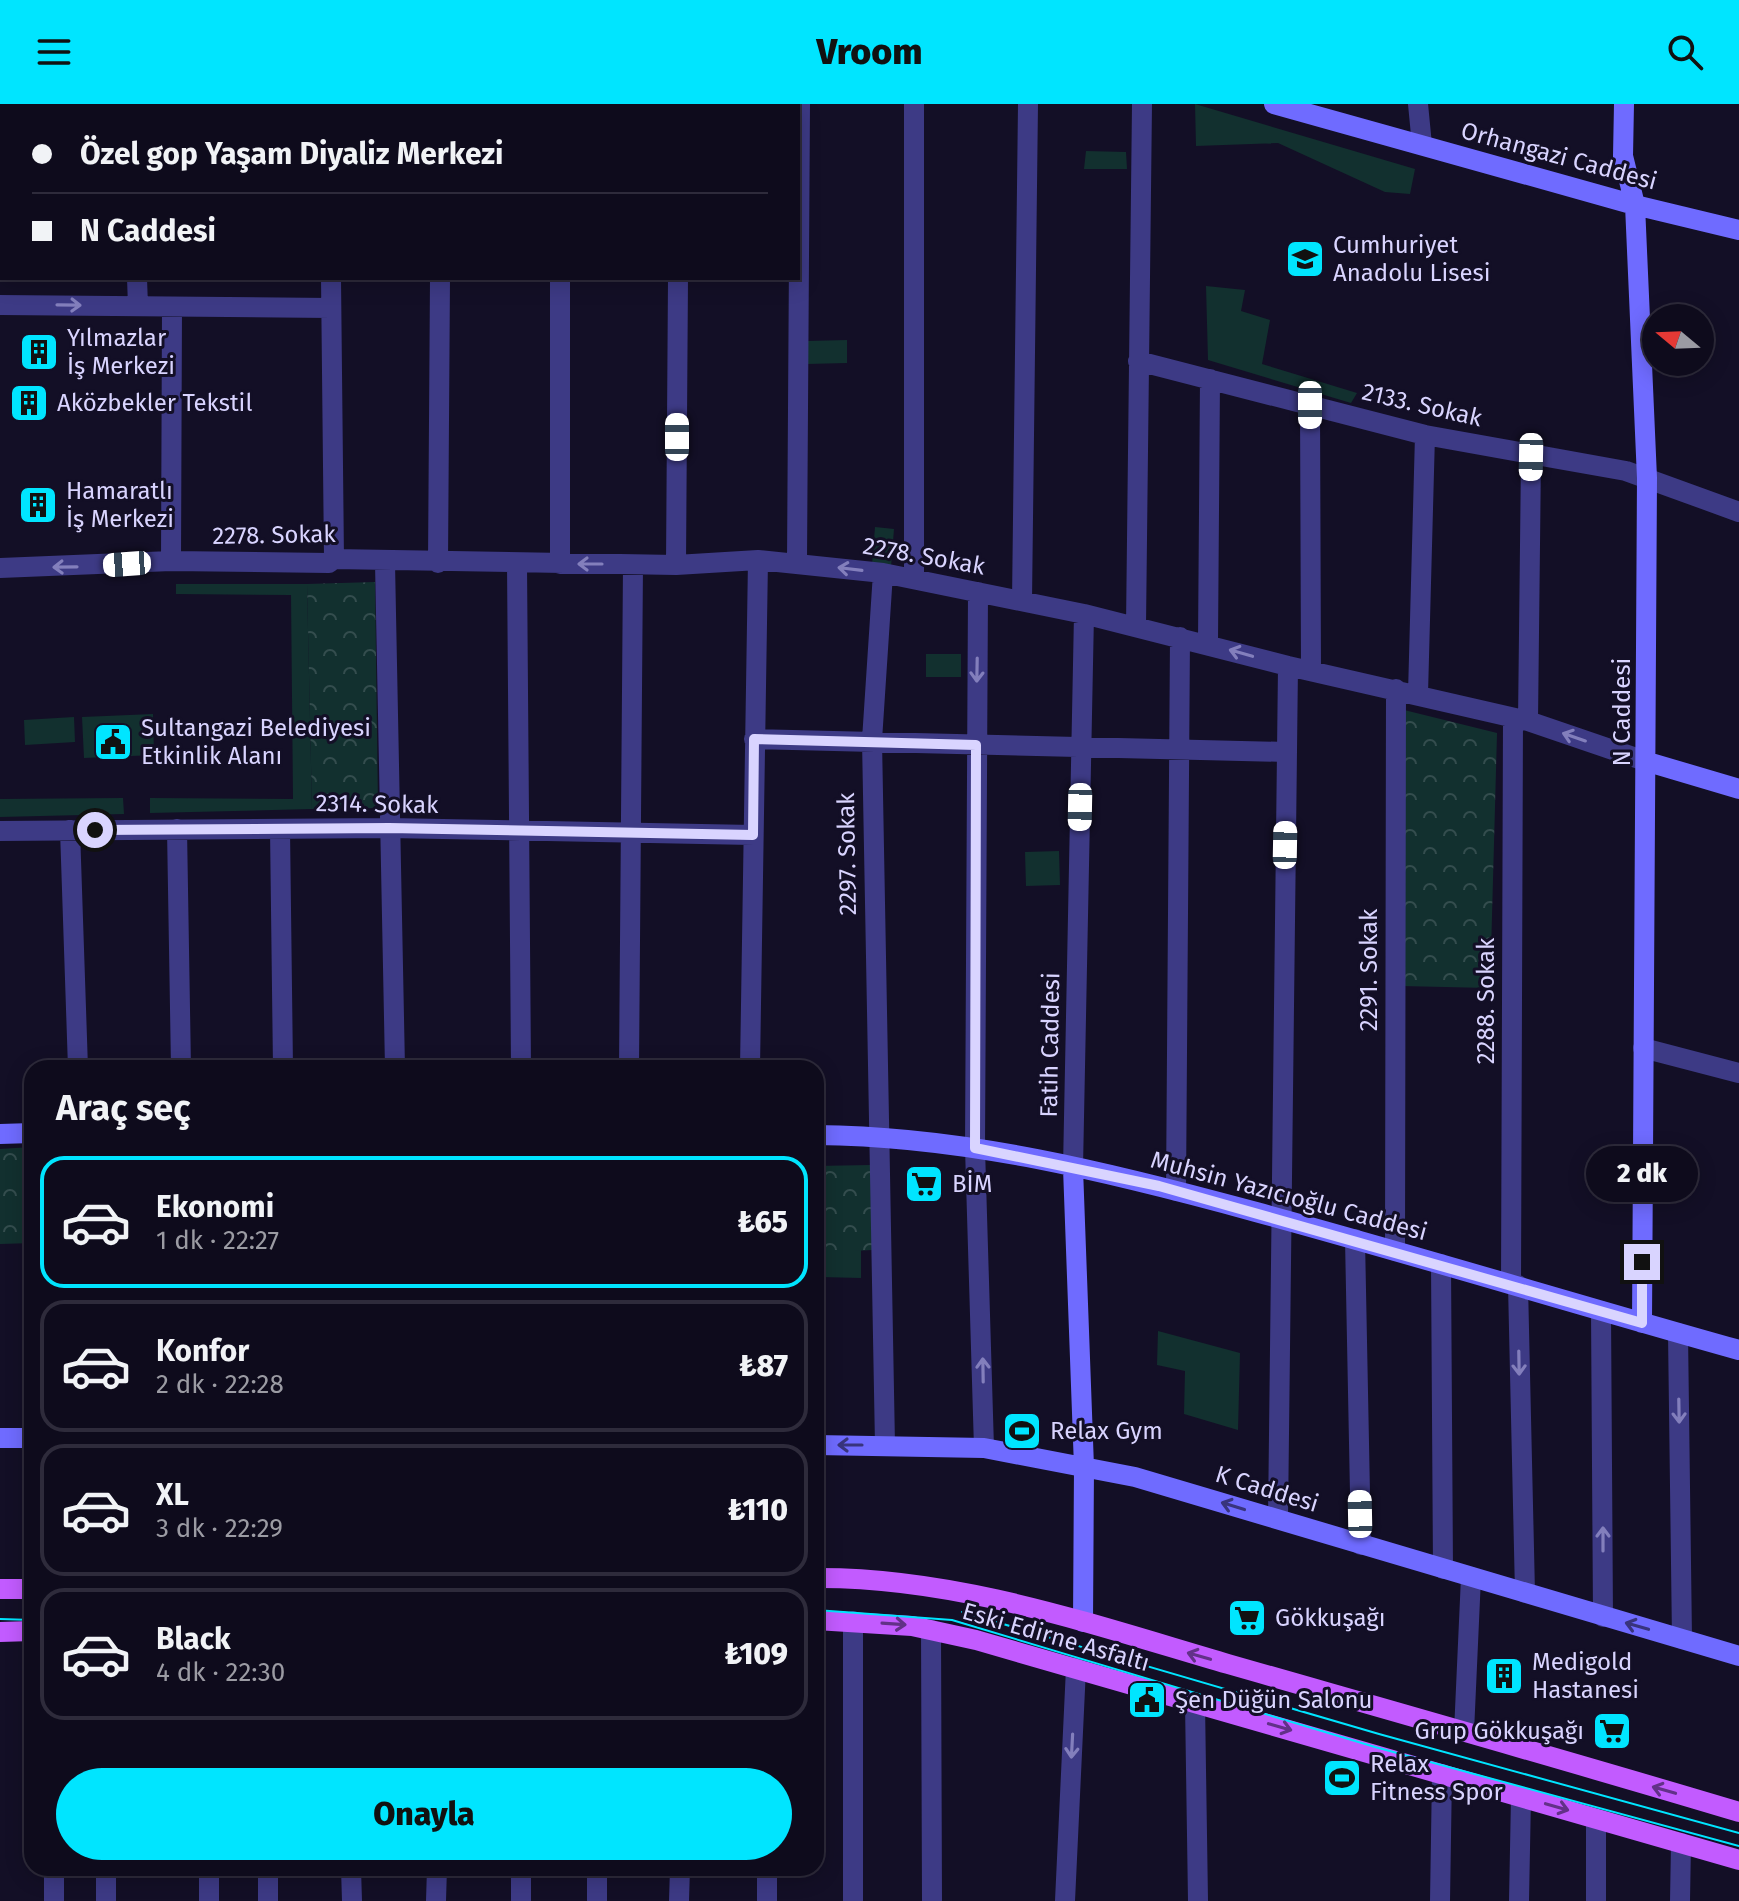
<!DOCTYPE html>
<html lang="tr">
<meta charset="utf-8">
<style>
body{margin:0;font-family:"Fira Sans",sans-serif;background:#171425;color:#f1f3f6;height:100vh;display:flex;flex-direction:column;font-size:30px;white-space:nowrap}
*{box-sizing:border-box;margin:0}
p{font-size:26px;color:#9b9ba3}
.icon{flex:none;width:44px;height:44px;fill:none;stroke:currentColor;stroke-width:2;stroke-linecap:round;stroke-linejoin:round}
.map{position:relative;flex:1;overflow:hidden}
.side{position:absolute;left:24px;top:956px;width:800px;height:816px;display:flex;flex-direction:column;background:#0e0b1c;border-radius:24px;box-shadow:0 4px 20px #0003,0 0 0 2px #2e2b3b}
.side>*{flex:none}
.banner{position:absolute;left:0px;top:0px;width:800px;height:176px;box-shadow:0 4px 20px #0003,0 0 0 2px #2e2b3b;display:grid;align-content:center;height:176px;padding:0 32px;background:#0e0b1c}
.needle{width:52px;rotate:289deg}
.controls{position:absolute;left:1642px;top:200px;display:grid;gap:16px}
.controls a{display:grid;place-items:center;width:72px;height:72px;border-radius:50%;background:#0e0b1c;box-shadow:0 4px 20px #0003,0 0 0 2px #2e2b3b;font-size:40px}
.end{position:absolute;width:36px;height:36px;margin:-18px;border:10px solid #d9d4ff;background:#111;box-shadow:0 0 0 4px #111}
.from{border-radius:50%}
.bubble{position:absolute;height:56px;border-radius:28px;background:#0e0b1c;box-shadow:0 4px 20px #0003,0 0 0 2px #2e2b3b;font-size:26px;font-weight:800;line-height:56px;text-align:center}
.car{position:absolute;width:24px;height:48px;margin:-24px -12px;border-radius:10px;box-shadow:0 0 6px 2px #0007;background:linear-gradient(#fff 24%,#345 0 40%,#fff 0 76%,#345 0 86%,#fff 0)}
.banner b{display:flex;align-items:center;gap:28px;height:76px;font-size:30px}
.banner b+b{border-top:2px solid #2e2b3b}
.banner i{width:20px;height:20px;background:#f1f3f6}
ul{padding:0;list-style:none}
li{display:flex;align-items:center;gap:24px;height:132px;margin:0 16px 12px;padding:0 16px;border:4px solid #2e2b3b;border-radius:24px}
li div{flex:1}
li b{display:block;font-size:30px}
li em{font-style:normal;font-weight:800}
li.active{border-color:#00e5ff}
li>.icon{width:72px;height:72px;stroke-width:1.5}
h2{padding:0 32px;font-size:36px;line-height:96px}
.button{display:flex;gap:16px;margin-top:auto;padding:16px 32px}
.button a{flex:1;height:92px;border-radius:48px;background:#00e5ff;color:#111;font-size:32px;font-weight:800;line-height:92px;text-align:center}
header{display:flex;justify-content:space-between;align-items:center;height:104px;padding:0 32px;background:#00e5ff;color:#111;font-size:36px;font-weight:800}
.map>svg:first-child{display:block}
.green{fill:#12302f}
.forest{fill:url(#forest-crowns)}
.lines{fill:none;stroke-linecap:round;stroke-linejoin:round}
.street{stroke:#3d3a85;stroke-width:20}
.secondary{stroke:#6f6bff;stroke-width:20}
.primary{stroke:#c25bff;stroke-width:20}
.tram{stroke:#00e5ff;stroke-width:2}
.oneway{stroke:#837fbc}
.oneway2{stroke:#38347d}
.oneway3{stroke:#623188}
.route{stroke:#d9d4ff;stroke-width:10}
.labels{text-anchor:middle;stroke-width:6;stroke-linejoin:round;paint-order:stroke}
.street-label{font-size:24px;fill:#d9d4ff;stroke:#130f26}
.poi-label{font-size:24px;fill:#d9d4ff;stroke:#130f26;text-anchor:start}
</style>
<header><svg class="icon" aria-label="menu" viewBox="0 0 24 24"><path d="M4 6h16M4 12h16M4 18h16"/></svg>Vroom<svg class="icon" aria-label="search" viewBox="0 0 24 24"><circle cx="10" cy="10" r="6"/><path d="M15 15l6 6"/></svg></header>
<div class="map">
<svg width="1739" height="1797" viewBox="0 0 1739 1797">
<defs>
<pattern id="forest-crowns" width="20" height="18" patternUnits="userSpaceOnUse" patternTransform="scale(2)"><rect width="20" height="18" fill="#12302f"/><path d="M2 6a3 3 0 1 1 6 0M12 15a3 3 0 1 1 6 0" fill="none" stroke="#344d4e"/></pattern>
</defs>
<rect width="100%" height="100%" fill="#130f26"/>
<path class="green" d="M1195 0 1415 65 1410 90 1385 88 1278 39 1196 42Z
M1086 47 1126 48 1127 65H1084Z
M1206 182 1245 186 1241 207 1270 216 1262 260 1357 289 1351 299 1208 256Z
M847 236V259L807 260V237Z
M875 423 894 425 891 463 872 461Z
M176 480H307L312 705 150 709V694L293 695 291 491 176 490Z
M926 550H961V573H926Z
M153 610 154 651 84 654 82 613Z
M74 613 75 638 25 641 24 616Z
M123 694 124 710 0 713V695Z
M1059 747 1060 781 1026 782 1025 748Z
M861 1146V1174L820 1173 821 1147Z
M1158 1227 1240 1249 1238 1326 1184 1310 1185 1267 1157 1261Z"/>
<path class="forest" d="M375 478 378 704 312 705 307 480Z
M1404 606 1497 629 1490 884 1402 882Z
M32 1043V1139L0 1140V1045Z
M872 1061V1146L816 1149V1062Z"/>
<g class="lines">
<path class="street" d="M128 0V2
M327 0V2
M1418 0 1422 41
M442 2V0
M561 2V0
M679 2V0
M137 174 138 202
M331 174 334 455
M0 201 331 204
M1138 257 1425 331 1626 367 1739 408
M1310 301 1311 567
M171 457 172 204
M797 458 800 0
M385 459 395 964
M438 459 440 174
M517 460 521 964
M560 460V174
M676 461 678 174
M0 464 171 457 329 459 334 455 676 461 758 456 883 469 1084 510 1288 562 1528 617 1648 658
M883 469 872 636 885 1341
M914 475V0
M978 488 975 1044 984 1344
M1022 497 1028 0
M1136 522 1142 0
M1208 539 1210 275
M1418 590 1425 331
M1528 617 1531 353
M754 635 1286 648
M177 725 181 964
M280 725 283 964
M70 726 78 964
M0 727 389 724 753 731
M1643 944 1739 969
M629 964 633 461
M750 964 758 456
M1073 1064 1084 510
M1176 1087 1180 533
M1355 1135 1361 1441
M1395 1147 1396 585
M1441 1160 1443 1465
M1511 1179 1513 614
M1518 1181 1525 1489
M1601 1207 1603 1513
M1678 1229 1682 1535
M1278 1415 1288 562
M853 1517V1797
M931 1526 932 1797
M1195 1599 1198 1797
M1464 1628 1471 1473
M54 1764V1797
M106 1764V1797
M268 1764V1797
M351 1764 352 1797
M597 1764V1797
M767 1764V1797
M209 1797V1764
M436 1797 437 1764
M521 1797V1764
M679 1797 680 1764
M1065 1797 1076 1564
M1440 1797 1442 1670
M1519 1797 1521 1693
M1596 1797V1715
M1680 1797 1681 1739"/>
<path class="secondary" d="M1274 0 1635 101 1739 126
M1624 0 1623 52 1635 101 1647 374 1642 1219
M1648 658 1739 685
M0 1030 32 1029
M816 1031C965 1032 1113 1069 1256 1108 1418 1152 1578 1201 1739 1246
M1073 1064 1084 1363 1083 1518
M0 1334H32
M816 1341 984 1344 1135 1373 1739 1552"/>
<path class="primary" d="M816 1474C957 1473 1094 1521 1228 1560 1399 1609 1569 1657 1739 1708
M0 1485H32
M816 1516 912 1522 976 1536 1739 1756
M0 1528 32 1527"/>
<path class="tram" d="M816 1506 952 1516 1375 1643 1739 1742
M962 1508 1379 1630 1739 1729
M0 1515 32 1516"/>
</g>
<defs><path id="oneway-shaft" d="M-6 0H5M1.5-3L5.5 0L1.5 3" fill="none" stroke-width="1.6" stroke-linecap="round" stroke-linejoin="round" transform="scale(2)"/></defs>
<g class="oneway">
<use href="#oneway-shaft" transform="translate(69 201) rotate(1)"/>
<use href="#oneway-shaft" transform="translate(590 460) rotate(-180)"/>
<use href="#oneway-shaft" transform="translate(65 463) rotate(179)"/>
<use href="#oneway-shaft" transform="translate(850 465) rotate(-173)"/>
<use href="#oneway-shaft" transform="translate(1241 549) rotate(-164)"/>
<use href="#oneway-shaft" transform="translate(977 566) rotate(91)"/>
<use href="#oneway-shaft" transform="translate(1574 633) rotate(-161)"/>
<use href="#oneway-shaft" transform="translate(1519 1259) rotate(89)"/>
<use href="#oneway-shaft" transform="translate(983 1266) rotate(-91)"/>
<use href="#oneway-shaft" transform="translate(1679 1307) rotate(89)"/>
<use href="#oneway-shaft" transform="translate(1603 1435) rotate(-90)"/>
<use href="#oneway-shaft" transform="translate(1072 1642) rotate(93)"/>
</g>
<g class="oneway2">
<use href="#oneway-shaft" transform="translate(850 1341) rotate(-180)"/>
<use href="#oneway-shaft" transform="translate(1233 1402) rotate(-163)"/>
<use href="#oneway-shaft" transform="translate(1637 1522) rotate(-164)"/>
</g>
<g class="oneway3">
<use href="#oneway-shaft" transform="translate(894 1520) rotate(4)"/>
<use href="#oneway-shaft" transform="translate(1199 1552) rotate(-164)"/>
<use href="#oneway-shaft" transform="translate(1280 1623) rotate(16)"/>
<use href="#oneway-shaft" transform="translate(1664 1686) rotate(-164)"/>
<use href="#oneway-shaft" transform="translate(1557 1703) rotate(16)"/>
</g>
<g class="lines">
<path class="route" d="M95 726 389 724 753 731 754 635 976 641 975 1044 1159 1082 1642 1219V1158"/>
</g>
<defs>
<symbol id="school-square" viewBox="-11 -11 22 22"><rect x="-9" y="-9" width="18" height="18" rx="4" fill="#00e5ff" stroke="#130f26"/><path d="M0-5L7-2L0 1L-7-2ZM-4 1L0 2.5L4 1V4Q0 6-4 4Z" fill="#111"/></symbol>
<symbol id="building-square" viewBox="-11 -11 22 22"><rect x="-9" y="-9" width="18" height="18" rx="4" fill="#00e5ff" stroke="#130f26"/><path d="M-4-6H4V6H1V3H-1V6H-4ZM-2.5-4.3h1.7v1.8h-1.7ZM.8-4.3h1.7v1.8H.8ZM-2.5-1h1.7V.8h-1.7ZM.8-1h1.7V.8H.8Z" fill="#111"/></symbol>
<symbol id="civic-square" viewBox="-11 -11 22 22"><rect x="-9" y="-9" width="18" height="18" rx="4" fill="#00e5ff" stroke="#130f26"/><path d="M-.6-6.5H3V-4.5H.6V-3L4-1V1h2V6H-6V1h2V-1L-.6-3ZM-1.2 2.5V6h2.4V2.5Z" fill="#111"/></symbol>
<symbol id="supermarket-square" viewBox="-11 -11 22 22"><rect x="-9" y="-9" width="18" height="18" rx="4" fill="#00e5ff" stroke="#130f26"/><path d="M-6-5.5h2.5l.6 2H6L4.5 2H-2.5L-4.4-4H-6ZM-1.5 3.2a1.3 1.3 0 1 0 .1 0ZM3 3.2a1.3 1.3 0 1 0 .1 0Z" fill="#111"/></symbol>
<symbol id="stadium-square" viewBox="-11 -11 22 22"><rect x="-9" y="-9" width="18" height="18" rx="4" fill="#00e5ff" stroke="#130f26"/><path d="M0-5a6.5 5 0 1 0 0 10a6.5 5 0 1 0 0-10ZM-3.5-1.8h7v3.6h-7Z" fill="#111"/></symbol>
</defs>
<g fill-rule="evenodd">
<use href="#school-square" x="1283" y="133" width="44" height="44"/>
<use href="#building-square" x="17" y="226" width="44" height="44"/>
<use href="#building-square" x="7" y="277" width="44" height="44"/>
<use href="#building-square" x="16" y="379" width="44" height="44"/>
<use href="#civic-square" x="91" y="616" width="44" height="44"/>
<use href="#supermarket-square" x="902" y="1058" width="44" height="44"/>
<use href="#stadium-square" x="1000" y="1305" width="44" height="44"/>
<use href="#supermarket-square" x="1225" y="1492" width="44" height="44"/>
<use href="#building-square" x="1482" y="1550" width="44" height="44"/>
<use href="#civic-square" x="1125" y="1574" width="44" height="44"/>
<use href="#supermarket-square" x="1590" y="1605" width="44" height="44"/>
<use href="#stadium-square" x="1320" y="1652" width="44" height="44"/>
</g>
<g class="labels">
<g class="street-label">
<text transform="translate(1559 52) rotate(15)" y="8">Orhangazi Caddesi</text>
<text transform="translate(1422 301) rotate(13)" y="8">2133. Sokak</text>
<text transform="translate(274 431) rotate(-1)" y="8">2278. Sokak</text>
<text transform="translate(924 452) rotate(10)" y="8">2278. Sokak</text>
<text transform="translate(1622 608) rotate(-90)" y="8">N Caddesi</text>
<text transform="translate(377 700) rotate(1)" y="8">2314. Sokak</text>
<text transform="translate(847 750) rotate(-91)" y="8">2297. Sokak</text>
<text transform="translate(1369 866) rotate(-90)" y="8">2291. Sokak</text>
<text transform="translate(1486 897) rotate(-90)" y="8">2288. Sokak</text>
<text transform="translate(1050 941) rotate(-89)" y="8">Fatih Caddesi</text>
<text transform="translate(1289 1092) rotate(15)" y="8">Muhsin Yazıcıoğlu Caddesi</text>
<text transform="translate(1267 1385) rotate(17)" y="8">K Caddesi</text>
<text transform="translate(1056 1533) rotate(16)" y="8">Eski Edirne Asfaltı</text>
</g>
<g class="poi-label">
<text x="1333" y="149">Cumhuriyet<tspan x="1333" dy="28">Anadolu Lisesi</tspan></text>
<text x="67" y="242">Yılmazlar<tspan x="67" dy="28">İş Merkezi</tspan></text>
<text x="57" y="307">Aközbekler Tekstil</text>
<text x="66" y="395">Hamaratlı<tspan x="66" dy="28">İş Merkezi</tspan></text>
<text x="141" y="632">Sultangazi Belediyesi<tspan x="141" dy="28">Etkinlik Alanı</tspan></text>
<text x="952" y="1088">BİM</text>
<text x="1050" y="1335">Relax Gym</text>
<text x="1275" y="1522">Gökkuşağı</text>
<text x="1532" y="1566">Medigold<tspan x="1532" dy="28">Hastanesi</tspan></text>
<text x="1175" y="1604">Şen Düğün Salonu</text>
<text x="1584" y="1635" text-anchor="end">Grup Gökkuşağı</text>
<text x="1370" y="1668">Relax<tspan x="1370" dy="28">Fitness Spor</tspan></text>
</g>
</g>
</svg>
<div class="controls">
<a><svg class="needle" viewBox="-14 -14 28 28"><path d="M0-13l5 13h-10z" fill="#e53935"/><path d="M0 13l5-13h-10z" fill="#9b9ba3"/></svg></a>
</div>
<i class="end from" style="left:95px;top:726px"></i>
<i class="end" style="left:1642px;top:1158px"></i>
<div class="bubble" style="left:1586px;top:1042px;width:112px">2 dk</div>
<i class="car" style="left:1310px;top:301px;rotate:180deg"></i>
<i class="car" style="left:677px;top:333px;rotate:0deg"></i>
<i class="car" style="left:1531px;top:353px;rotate:181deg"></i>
<i class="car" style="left:127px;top:460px;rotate:266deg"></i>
<i class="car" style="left:1080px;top:703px;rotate:181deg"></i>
<i class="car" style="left:1285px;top:741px;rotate:1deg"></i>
<i class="car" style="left:1360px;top:1410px;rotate:359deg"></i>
<div class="banner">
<b><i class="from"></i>Özel gop Yaşam Diyaliz Merkezi</b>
<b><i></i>N Caddesi</b>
</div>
<section class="side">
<h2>Araç seç</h2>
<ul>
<li class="active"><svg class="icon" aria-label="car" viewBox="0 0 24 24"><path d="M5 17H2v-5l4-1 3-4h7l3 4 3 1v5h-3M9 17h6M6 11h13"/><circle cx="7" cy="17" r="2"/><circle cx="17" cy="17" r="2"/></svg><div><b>Ekonomi</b><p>1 dk · 22:27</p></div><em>₺65</em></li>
<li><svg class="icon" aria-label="car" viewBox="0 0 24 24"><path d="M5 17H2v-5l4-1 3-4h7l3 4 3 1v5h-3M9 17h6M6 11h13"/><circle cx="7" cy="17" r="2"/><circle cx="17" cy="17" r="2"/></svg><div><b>Konfor</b><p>2 dk · 22:28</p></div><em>₺87</em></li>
<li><svg class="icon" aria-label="car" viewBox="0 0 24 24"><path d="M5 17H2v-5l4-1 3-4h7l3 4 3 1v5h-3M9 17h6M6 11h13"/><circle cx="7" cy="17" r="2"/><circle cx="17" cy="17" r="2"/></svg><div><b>XL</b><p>3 dk · 22:29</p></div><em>₺110</em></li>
<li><svg class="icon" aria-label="car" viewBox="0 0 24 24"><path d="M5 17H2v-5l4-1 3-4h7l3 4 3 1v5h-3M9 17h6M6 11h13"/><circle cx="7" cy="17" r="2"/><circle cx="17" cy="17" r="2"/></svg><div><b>Black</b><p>4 dk · 22:30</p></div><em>₺109</em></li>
</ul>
<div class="button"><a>Onayla</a></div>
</section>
</div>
